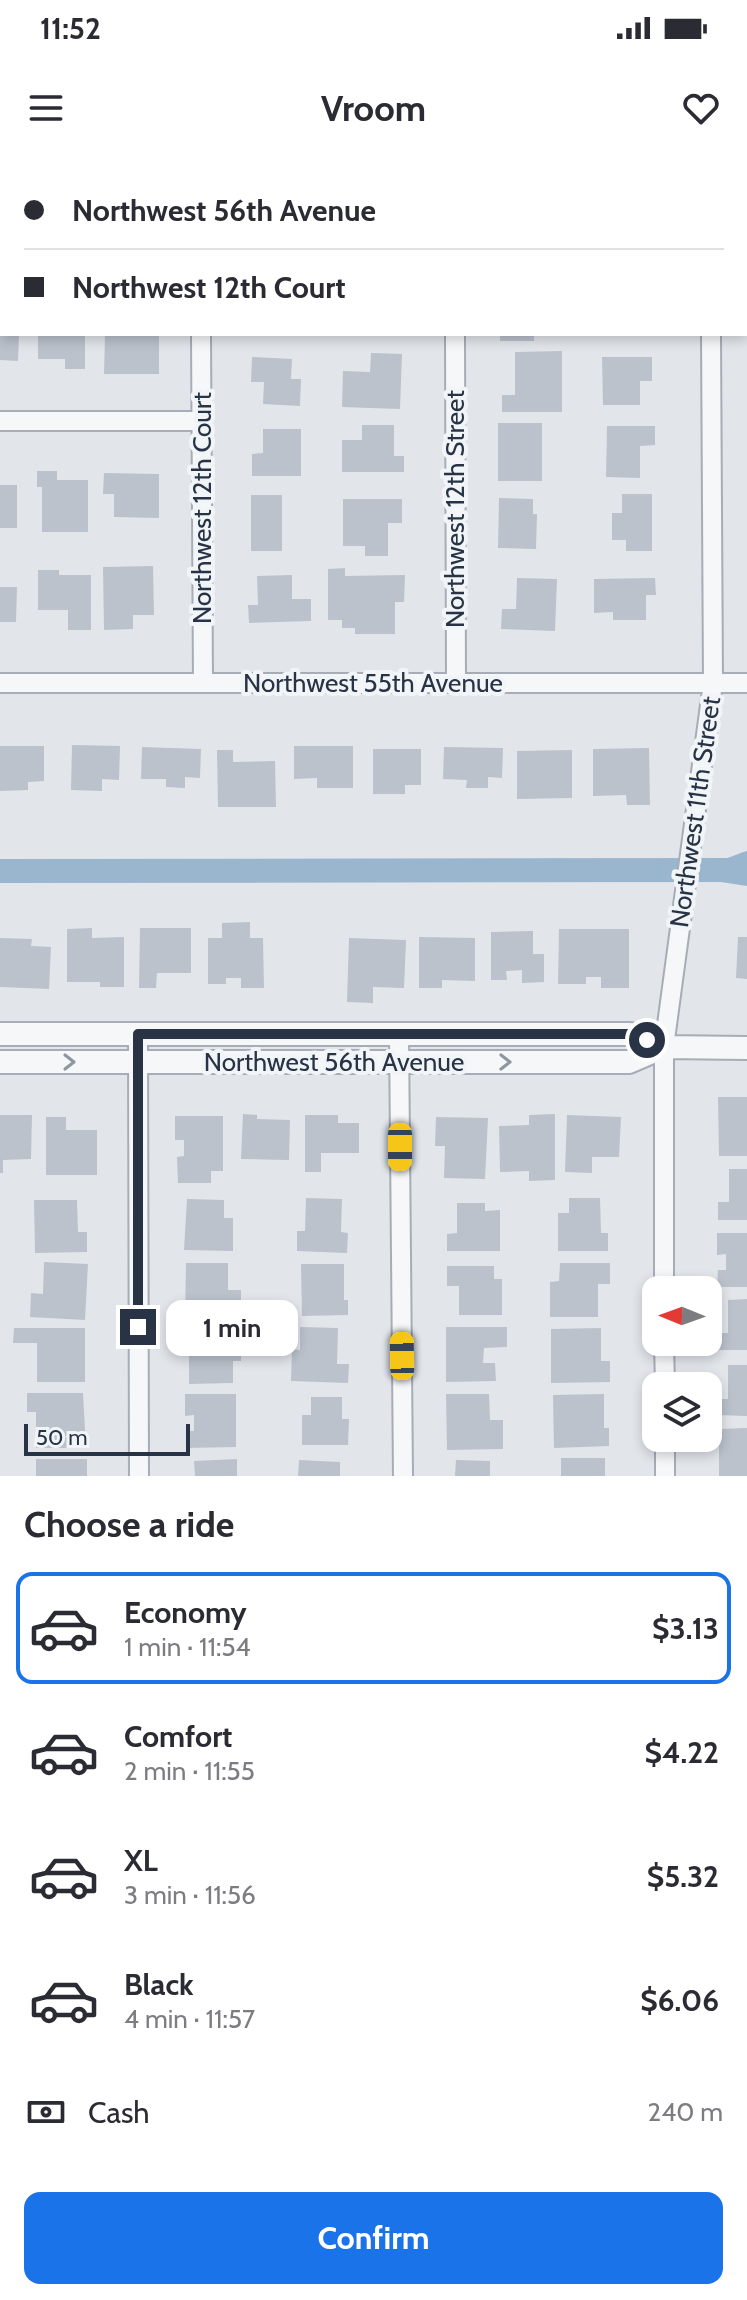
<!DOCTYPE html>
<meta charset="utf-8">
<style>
body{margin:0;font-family:Cabin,sans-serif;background:#f2f2f3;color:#2b2b33;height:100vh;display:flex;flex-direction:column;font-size:30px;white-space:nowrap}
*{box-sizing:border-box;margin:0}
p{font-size:26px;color:#7c7c81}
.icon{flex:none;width:44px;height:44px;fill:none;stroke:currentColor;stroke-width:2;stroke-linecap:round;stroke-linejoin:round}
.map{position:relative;height:1316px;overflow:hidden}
.side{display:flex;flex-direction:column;background:#fff;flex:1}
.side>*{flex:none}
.banner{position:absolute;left:0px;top:0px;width:748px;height:176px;box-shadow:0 4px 12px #0003;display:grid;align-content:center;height:176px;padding:0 24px;background:#fff}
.needle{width:52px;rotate:271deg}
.fabs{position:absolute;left:642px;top:1116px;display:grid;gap:16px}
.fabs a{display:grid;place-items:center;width:80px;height:80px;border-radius:16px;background:#fff;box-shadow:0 4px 12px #0003;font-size:40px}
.scale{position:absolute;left:24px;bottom:20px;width:166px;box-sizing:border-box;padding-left:8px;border:4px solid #283445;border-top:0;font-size:22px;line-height:28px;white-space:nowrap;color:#283445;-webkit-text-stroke:6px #f2f5f8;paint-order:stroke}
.end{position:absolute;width:36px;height:36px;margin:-18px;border:10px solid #283445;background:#fff;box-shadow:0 0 0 4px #fff}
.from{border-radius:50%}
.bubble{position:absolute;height:56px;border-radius:16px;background:#fff;box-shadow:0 4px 12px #0003;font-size:26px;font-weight:700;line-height:56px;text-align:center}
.car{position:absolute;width:24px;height:48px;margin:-24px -12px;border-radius:10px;box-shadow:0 0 6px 2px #0007;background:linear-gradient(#f5c518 24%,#345 0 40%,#f5c518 0 76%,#345 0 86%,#f5c518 0)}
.banner b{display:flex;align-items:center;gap:28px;height:76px;font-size:30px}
.banner b+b{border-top:2px solid #e1e1e2}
.banner i{width:20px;height:20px;background:#2b2b33}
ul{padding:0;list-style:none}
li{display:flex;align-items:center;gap:24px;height:112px;margin:0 16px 12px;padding:0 8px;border:4px solid transparent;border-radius:16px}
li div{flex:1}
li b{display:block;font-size:30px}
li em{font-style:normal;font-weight:700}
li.current{border-color:#1a73e8}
li>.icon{width:72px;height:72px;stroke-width:1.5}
h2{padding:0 24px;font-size:36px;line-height:96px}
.pay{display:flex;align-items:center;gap:20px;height:88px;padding:0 24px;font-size:30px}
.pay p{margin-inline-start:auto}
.primary-button{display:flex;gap:16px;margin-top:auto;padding:16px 24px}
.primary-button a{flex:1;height:92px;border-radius:16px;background:#1a73e8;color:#fff;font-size:32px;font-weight:700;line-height:92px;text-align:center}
.status{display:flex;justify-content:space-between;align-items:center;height:56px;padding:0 40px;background:#fff;direction:ltr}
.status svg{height:22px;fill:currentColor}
header{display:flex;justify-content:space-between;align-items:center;height:104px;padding:0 24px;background:#fff;font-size:36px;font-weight:700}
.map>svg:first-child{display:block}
.water{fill:#9ab5ce}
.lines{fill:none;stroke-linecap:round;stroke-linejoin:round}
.canal{stroke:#9ab5ce;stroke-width:24}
.building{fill:#bbc2cc}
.minor-casing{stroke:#a6adb6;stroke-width:22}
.tertiary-casing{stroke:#a6adb6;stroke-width:26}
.minor{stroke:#f5f7f9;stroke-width:18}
.tertiary{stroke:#f5f7f9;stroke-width:22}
.oneway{stroke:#8e969f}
.route{stroke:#283445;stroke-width:10}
.labels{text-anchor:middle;stroke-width:8;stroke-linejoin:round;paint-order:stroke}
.street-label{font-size:26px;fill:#283445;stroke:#f2f5f8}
</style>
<div class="status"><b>11:52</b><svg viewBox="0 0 49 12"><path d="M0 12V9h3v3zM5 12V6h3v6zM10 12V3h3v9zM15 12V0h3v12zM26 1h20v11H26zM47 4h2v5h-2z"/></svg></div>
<header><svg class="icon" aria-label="menu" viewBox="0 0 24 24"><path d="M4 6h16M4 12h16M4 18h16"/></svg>Vroom<svg class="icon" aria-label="heart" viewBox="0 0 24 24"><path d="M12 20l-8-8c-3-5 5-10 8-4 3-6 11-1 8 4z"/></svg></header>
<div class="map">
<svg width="747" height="1316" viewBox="0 0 747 1316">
<rect width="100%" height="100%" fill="#e2e6eb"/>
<path class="water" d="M747 691V726L708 720 702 714 703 707 708 702C722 702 733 695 747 691Z"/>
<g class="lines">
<path class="canal" d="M0 711 747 710"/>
</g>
<path class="building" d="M0 174H19L18 201 0 200Z
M38 174H85V209H65V199H38Z
M105 174H159V214H104Z
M500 174H534V181H500Z
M562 191V252H502V235H515V192Z
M371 193 402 194 400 249 342 247 343 211 370 212Z
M252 197 292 199 291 219H301L300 246 263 244 264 222H251Z
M602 197H652V221H640V245H603Z
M498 263H542V321H498Z
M362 265H394V296H404V312H342V280H362Z
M607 266H655V285L640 286V318L606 317Z
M263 269H301V316H252V294L263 293Z
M37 311H57V320H88V372H42V327H37Z
M104 313 159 314V358L114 357V334H103Z
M0 325H17V368H0Z
M622 334H652V391H626V380H612V353H622Z
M251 335H282V391H251Z
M499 338 533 339V354H537L536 389 498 388Z
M343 339H402V363H388V396H365V386H343Z
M153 406 154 455H133V469L104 470 103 407Z
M345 408V416L405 415 404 442H395V474H355V468H342V460H328V409Z
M38 410H59V415H91V470H68V450H38Z
M292 415V439H311V461L249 463 248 445H258L257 416Z
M517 418 557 419 555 471 501 469 502 449H516Z
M655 418 656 435H646V460H613V452L594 453V419Z
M0 427H17L16 462H0Z
M72 585 120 586 119 620 102 619V631L71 630Z
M0 586H44V621L28 622V630L0 631Z
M294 586H353V628H317V618L294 619Z
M142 587 201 589 200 618 185 617V628L166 627V619H141Z
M444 587 503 588 502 618 488 617V628H466L467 620 443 619Z
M649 588 650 645H627L626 635 593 636V589Z
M373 589H421V625H405V634H373Z
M217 590H233V602L275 601 276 647H218Z
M572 590V638L517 639V591Z
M250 762V778H263L264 828H241V818H226V824H208V778H222V763Z
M92 768V778L124 777V827H100V822H67V769Z
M140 768H191V813H157L156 828H139Z
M559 769H629V828H601V817H586V824H558Z
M533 771V794H544V822L522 823V810L506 811 507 820H491V772Z
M419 777 475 778V821L442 820V828H419Z
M738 777H747V819L736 818Z
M0 778 32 779 31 786 51 787 49 829 0 827Z
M349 778 406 780 404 828 373 827V843L347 842Z
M718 937H747V996H719Z
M243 954 257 955V959L290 960 289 1000 241 999Z
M555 954V1020L529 1021V1011L500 1012 499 966 529 965V955Z
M0 955H32L31 999 3 1000V1013H0Z
M305 955H338V963H359V993H321V1012H305Z
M567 955 621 957 619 997H592V1013L565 1012Z
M175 956H223V1011H211V1023H178L177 997 184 996V980H175Z
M46 957H66V970H97V1015H46Z
M436 957 488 958 485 1019 444 1018 445 986H435Z
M729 1009H747V1060H718V1042H729Z
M306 1038 342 1039 341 1072 348 1073 347 1093 297 1091V1071H305Z
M569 1038H600L601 1073H608V1091H558V1053H569Z
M187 1039 224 1040V1058H233V1091L184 1090Z
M34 1040H77L78 1072H87V1092L35 1093Z
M457 1043H485V1051L500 1050V1091H447V1074L457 1073Z
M717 1073H747V1127H717L718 1110H726V1094L717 1095Z
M44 1102 88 1104 85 1160 30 1157 31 1133 43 1134Z
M186 1103H228V1130H241V1158H185Z
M560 1103H610V1124H598V1157H550V1122L559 1121Z
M301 1104H344V1140H348V1155L302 1156Z
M447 1106H494V1119H502V1155H459V1126H447Z
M747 1139V1190H718V1173H728V1140Z
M300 1167 338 1168 337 1204H349L348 1223 291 1221 292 1189 300 1190Z
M446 1167H507V1187L484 1188 483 1203H495L496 1221 446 1222Z
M14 1168H85V1222H37V1183H13Z
M184 1168H241V1201H233V1223L189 1224V1190H185Z
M601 1168V1201H610V1222L551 1223V1169Z
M728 1205H747V1256L718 1255V1239H728Z
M27 1233H83L86 1288H36V1252H27Z
M185 1234H236V1287L186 1288V1271H194V1255L185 1256Z
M446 1234H489L490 1260H503V1289L447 1290Z
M604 1234V1268H609V1286L554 1288 553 1235Z
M311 1237H342V1259H349L348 1285H302V1255H311Z
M747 1268V1316H719V1269Z
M561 1298H605V1316H561Z
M36 1299H87V1316H36Z
M237 1299V1316H195L194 1301Z
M299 1300 340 1302V1316H298Z
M456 1300 490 1301V1316H455Z"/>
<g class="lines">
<defs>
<path id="minor" d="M203 0V2
M454 0V2
M710 0V2
M0 7H2
M201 174 203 523
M455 174 456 523
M0 261H201
M0 523H747
M138 874 139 1316
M399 874 403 1316
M664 1130V887L713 523 711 174
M664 1182 665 1226
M665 1278V1316"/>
<path id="tertiary" d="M0 874H630L664 887 747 888
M0 902H629L664 887"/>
</defs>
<use href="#minor" class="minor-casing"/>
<use href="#tertiary" class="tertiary-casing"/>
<use href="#minor" class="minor"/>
<use href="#tertiary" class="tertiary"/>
</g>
<defs><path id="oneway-chevron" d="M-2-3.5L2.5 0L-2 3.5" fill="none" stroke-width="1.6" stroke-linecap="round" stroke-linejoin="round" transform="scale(2)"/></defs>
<g class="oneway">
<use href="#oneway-chevron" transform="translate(69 902)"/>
<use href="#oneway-chevron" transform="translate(505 902)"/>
</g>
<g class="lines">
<path class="route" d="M138 1167V874H630L647 880"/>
</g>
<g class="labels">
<g class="street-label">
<text transform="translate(202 348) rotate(-90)" y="9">Northwest 12th Court</text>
<text transform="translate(455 349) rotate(-90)" y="9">Northwest 12th Street</text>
<text x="373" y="532">Northwest 55th Avenue</text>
<text transform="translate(695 652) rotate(-82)" y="9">Northwest 11th Street</text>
<text x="334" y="911">Northwest 56th Avenue</text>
</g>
</g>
</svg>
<div class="fabs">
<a><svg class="needle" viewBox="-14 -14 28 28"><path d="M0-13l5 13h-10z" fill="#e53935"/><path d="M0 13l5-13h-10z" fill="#7c7c81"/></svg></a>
<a><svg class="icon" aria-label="layers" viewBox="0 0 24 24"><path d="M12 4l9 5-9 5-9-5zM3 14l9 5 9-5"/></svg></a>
</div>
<div class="scale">50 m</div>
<i class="end from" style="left:647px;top:880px"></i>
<i class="end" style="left:138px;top:1167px"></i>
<div class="bubble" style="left:166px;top:1140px;width:132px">1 min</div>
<i class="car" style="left:400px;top:987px;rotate:180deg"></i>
<i class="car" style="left:402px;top:1196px;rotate:359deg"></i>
<div class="banner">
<b><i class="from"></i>Northwest 56th Avenue</b>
<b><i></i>Northwest 12th Court</b>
</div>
</div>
<section class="side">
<h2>Choose a ride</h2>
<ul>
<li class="current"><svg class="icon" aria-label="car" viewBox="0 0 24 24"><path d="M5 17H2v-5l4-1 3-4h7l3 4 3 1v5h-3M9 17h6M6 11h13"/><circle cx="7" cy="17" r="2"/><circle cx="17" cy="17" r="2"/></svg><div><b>Economy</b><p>1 min · 11:54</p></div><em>$3.13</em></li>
<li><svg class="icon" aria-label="car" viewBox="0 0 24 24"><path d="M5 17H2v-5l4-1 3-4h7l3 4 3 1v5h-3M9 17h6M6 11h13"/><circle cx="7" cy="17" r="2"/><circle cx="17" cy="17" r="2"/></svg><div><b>Comfort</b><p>2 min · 11:55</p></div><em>$4.22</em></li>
<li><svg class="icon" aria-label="car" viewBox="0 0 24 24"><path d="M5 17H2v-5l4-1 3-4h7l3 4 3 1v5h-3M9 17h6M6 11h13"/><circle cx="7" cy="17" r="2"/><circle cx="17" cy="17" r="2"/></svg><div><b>XL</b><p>3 min · 11:56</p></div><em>$5.32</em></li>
<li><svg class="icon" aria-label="car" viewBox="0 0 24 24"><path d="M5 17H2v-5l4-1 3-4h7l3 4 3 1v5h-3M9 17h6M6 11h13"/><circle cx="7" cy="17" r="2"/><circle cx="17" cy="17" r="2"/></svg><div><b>Black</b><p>4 min · 11:57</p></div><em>$6.06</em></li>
</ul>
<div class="pay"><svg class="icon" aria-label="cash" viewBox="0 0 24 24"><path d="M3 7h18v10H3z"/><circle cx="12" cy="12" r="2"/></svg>Cash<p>240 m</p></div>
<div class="primary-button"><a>Confirm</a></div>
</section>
